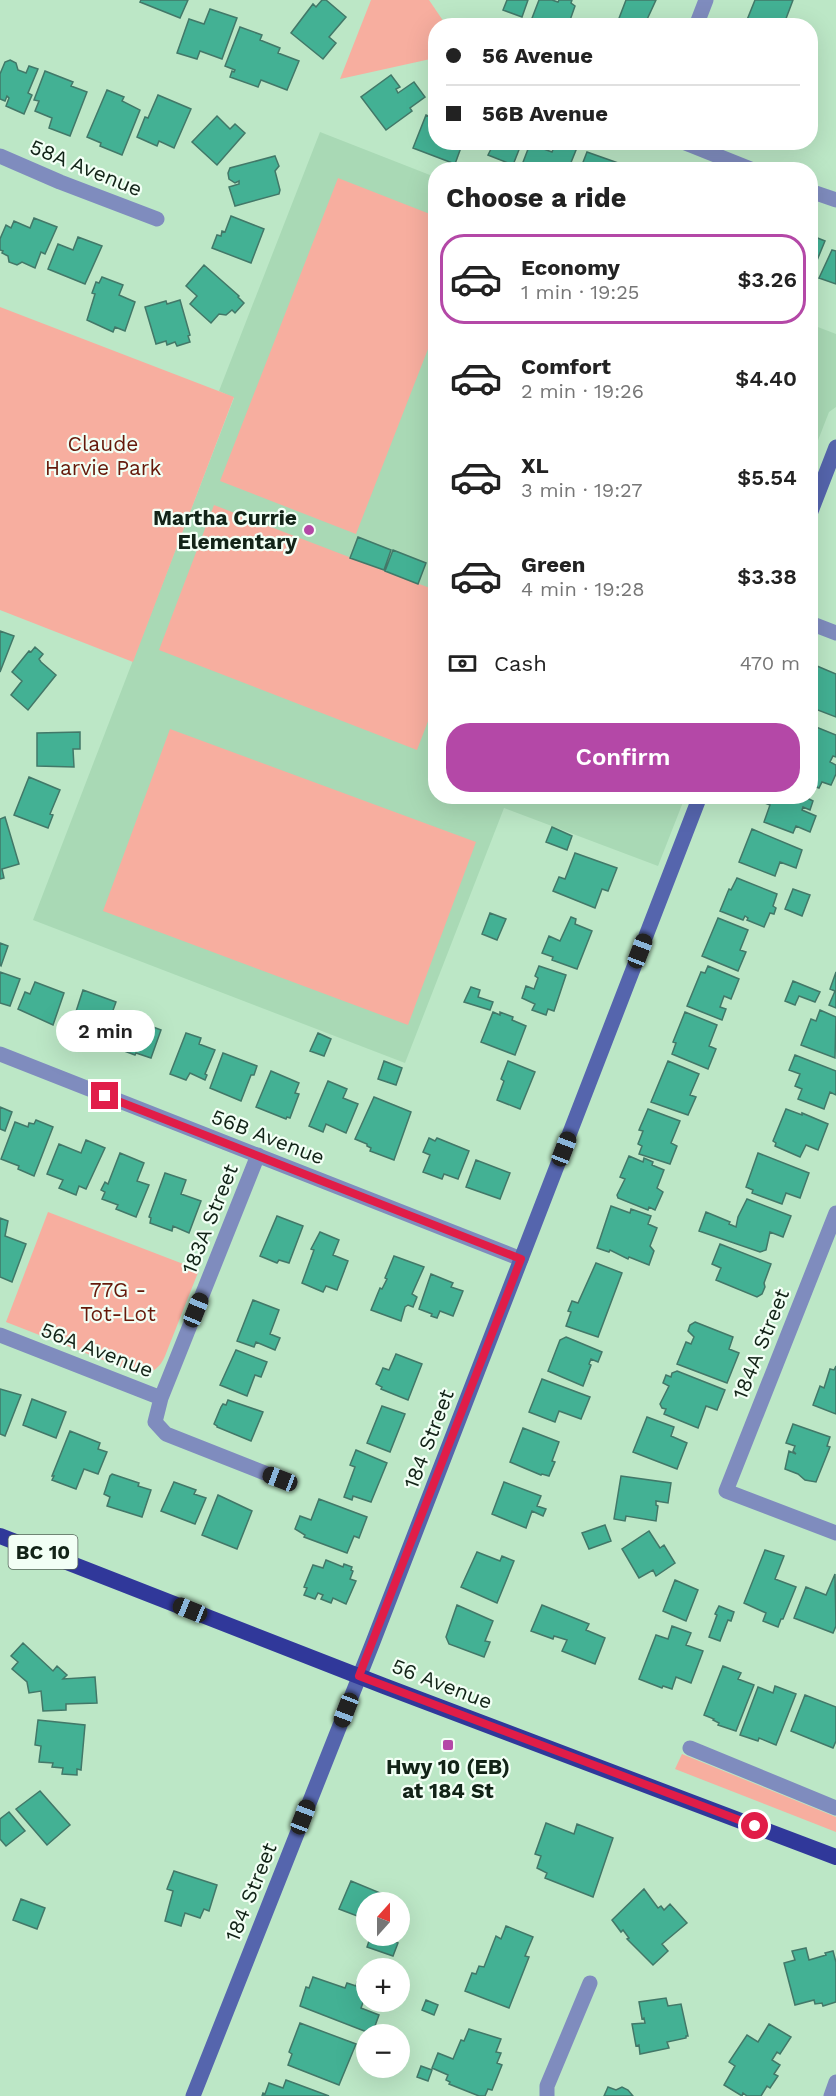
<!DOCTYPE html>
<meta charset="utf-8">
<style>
body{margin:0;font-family:"Work Sans",sans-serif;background:#f6f6f6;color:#222;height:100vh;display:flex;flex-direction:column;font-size:22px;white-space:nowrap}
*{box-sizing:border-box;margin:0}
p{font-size:20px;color:#767676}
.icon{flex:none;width:33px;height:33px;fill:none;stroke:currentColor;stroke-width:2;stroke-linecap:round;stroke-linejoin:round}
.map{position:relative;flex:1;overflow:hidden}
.details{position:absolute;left:428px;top:162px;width:390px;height:642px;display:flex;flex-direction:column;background:#fff;border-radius:24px;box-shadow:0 6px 24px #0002}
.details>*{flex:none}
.hud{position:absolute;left:428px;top:18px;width:390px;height:132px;border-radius:24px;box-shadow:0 6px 24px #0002;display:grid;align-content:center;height:132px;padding:0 18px;background:#fff}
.needle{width:39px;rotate:21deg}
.controls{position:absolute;left:356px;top:1892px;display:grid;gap:12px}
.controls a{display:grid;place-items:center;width:54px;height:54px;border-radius:50%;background:#fff;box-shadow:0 6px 24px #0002;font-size:30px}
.end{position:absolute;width:27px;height:27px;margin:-14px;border:8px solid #e11d48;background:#fff;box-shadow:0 0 0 3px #fff}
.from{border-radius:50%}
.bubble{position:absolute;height:42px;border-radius:21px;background:#fff;box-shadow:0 6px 24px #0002;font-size:20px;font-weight:600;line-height:42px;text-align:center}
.car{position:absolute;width:18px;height:36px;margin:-18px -9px;border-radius:8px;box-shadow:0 0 4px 2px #0007;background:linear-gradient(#222 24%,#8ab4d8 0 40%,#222 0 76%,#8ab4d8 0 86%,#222 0)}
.hud b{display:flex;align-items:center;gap:21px;height:57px;font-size:22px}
.hud b+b{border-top:2px solid #e0e0e0}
.hud i{width:15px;height:15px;background:#222}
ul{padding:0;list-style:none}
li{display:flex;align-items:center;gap:18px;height:90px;margin:0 12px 9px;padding:0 6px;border:3px solid transparent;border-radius:24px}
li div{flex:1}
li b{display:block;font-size:22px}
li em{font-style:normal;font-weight:600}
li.current{border-color:#b448a7}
li>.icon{width:54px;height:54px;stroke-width:1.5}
h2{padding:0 18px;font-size:27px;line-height:72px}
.pay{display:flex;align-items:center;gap:15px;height:66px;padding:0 18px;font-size:22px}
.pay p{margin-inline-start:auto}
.action{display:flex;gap:12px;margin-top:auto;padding:12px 18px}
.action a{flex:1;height:69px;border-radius:24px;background:#b448a7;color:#fff;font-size:24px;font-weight:600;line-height:69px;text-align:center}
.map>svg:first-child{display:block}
.built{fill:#a9d9b5}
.green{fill:#f7ae9f}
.building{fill:#43b194;stroke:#427868;stroke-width:1.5}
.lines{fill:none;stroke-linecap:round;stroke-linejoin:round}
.minor{stroke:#7f8cbe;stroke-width:15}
.secondary{stroke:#5565ad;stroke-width:15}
.trunk{stroke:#30389a;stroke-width:16}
.route{stroke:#e11d48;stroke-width:8}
.poi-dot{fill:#b448a7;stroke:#f2fff5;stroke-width:2}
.labels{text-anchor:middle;stroke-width:4.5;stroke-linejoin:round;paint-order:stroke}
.shield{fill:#f2fff5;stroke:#55655a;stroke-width:1.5}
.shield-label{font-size:20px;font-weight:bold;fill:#122317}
.street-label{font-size:21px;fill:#122317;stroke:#f2fff5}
.park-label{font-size:21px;fill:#65190a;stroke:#f2fff5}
.poi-label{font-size:21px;font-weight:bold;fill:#122317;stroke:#f2fff5;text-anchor:end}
</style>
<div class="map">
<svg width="836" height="2096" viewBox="0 0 836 2096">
<rect width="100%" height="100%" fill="#bce7c6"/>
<path class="built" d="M320 132 435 177V796L685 797 658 866 504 808 405 1063 33 920 234 398 219 391Z
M810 324 836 334V407L829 412 810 461Z"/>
<path class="green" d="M371 0H429L446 25 435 26V58L340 79Z
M338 178 435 216V331L356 534 220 481Z
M0 307 234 397 133 662 0 610Z
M214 505 435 590V703L417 750 159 650Z
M170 729 476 842 408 1025 103 911Z
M48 1212 199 1270 165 1356C159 1370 149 1376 134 1372L6 1322Z
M682 1754 836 1817V1832L675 1769Z"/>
<path class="building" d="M141 0H188L180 18 140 2Z
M322 0H326L346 17 329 37 336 43 323 59 291 33 313 4 316 7Z
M507 0H528L522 17 503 10Z
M539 0H552L558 2 559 0H572L571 3 575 6 568 26H529Z
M626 0H656L644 26H628L618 21Z
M755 0H793L784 24 776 20 774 26H759L747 20Z
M210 9 237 18 222 59 200 51 197 59 177 53 189 19 204 24Z
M240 27 262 35 260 40 280 48 278 53 299 61 287 90 261 80 258 87 230 77 232 71 234 72 235 70 225 66Z
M10 60 16 63 18 70 26 73 29 66 38 69 28 93 32 95 24 114 6 106 9 98 7 96 5 101 0 99V74L5 62Z
M45 71 73 82 71 86 87 92 70 136 49 128 52 118 35 111 39 101 34 100Z
M391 75 400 87 396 89 398 93 414 82 425 97 410 108 412 111 386 130 361 97Z
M107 90 124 97 122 101 140 110 122 155 100 146 101 143 87 137Z
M158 95 191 109 174 148 159 141 157 146 137 137 145 117 148 118Z
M426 115 435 119V142H463L455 164 413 148Z
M217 116 230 129 235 124 245 133 217 165 192 142Z
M487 142H522L513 165 488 155 491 149 485 147Z
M556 142H573L578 145 568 170H520L530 144 552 152Z
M587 152 621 164 619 170H580Z
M275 156 279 166 275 171 280 190 279 194 235 206 229 187 239 184V181L235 183 229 179 228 173 230 168Z
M231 216 264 229 251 263 212 248 217 235 221 236 222 231 225 232Z
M34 218 57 227 45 254 41 252 35 268 22 262 17 265 9 262 8 256 2 253 3 251 0 250V239L6 225 11 228 14 221 30 228Z
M810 235 825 241 813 270 810 269Z
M78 237 102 246 85 284 48 269 58 244 73 250Z
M832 250 836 251V284L819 278Z
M204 265 239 296 238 297 244 303 235 313 232 310 226 315 219 314 211 323 190 304 197 296 186 286Z
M102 277 123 285 119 295 135 302 125 331 115 327 113 332 87 320 95 294 92 293 96 282 99 283Z
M180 300 190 335 188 336 190 342 177 346 175 342 167 345 166 341 156 344 145 307 166 301 167 304Z
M358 537 391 550 384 570 350 558Z
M393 550 426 563 418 584 385 571Z
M0 631 14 636 0 672Z
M35 647 43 654 39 659 41 662 56 675 28 710 11 695 22 681 12 672 29 651 31 652Z
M817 666 836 674V717L810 707V674L812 669Z
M810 721 817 723 816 727 836 735V757L833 756 830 762 836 765V774L831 785 822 782 819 788 810 785Z
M80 732V749H73L74 767 37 766V733Z
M29 777 60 790 50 814 53 815 48 828 14 815Z
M768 796H807V798L813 801 810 810 803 807 802 810 816 816 810 832 796 826 793 833 764 822 770 805 765 803Z
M5 817 19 864 2 869 4 878 0 879V819Z
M552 827 572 836 567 850 546 842Z
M752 829 802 850 796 868 780 862 775 876 739 862Z
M575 853 617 868 608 891 602 889 595 908 553 891 559 877 565 879Z
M737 878 777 894 773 906 776 908 774 914 770 913 764 927 747 920 748 918 745 916 743 920 720 911 729 889 731 890Z
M793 889 810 895 802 916 785 909Z
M490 913 506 919 497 940 482 934Z
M571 917 576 919 575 924 592 931 577 969 552 960 553 957 542 953 549 936 560 941Z
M718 918 748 930 740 950 746 952 738 971 702 956Z
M0 943 8 946 1 966 0 965Z
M539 966 566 975 554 1011 548 1009 546 1015 532 1010 535 1004 522 998 526 986 534 989 538 978 535 976Z
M708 966 739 979 731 999 724 996 720 1007 726 1009 722 1020 687 1006 701 972 705 973Z
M0 972 20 979 10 1006 0 1003Z
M836 972V1008L829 1005 835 991 830 989Z
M793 981 820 992 815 1002 799 996 795 1005 785 1001Z
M35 982 64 993 53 1025 18 1009 25 992 30 994Z
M471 987 480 990 478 997 493 1002 490 1010 464 1002Z
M83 990 116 1002 103 1038 89 1032 87 1037 70 1030Z
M820 1010 836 1017 835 1058 801 1045 811 1019 816 1021Z
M493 1012 500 1015V1012L513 1017 512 1020 526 1026 515 1055 481 1042Z
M685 1012 717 1025 709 1046 716 1049 708 1069 672 1054 676 1043 673 1042Z
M124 1016 161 1030 151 1058 136 1053 135 1055 111 1046Z
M186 1033 201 1038 199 1044 215 1050 205 1074 207 1075 205 1080 190 1073 186 1080 170 1074Z
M318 1033 331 1039 324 1056 310 1051Z
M223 1053 257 1066 254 1075H251L241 1101 210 1088Z
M795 1055 836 1071V1095L830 1092 824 1109 798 1099 802 1089 795 1086 800 1074 789 1070Z
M384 1061 402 1068 396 1085 378 1079Z
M508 1061 535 1072 520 1109 497 1100 504 1081 501 1079Z
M668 1061 699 1074 690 1095 696 1097 688 1115 651 1102Z
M271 1071 299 1083 295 1093 299 1094 290 1118 287 1117 286 1119 256 1107Z
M328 1081 347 1089 343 1098 358 1104 346 1133 326 1124 323 1132 309 1126Z
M374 1097 411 1112 394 1160 370 1151 371 1148 367 1146V1144L355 1139Z
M0 1107 12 1112 5 1131 0 1129Z
M648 1109 680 1121 671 1143 677 1146 670 1164 639 1154 642 1146 638 1144 643 1131 639 1130Z
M786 1109 802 1115V1113L828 1124 818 1150 806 1145 800 1157 775 1146 776 1143 773 1141Z
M36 1120 53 1127 34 1176 18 1169 19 1166 1 1159 15 1122 28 1127 29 1123 34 1124Z
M429 1138 435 1141 437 1138 469 1151 458 1179 444 1174 442 1179 423 1172 430 1155 423 1152Z
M86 1140 105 1148 86 1189 79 1186 76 1195 59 1188 63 1180 47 1174 59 1144 81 1153Z
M120 1153 144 1163 137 1181 149 1185 136 1217 116 1209 118 1205 102 1199 105 1192 101 1190 105 1182 108 1184Z
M758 1153 809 1173 800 1198 786 1193 782 1204 752 1193 753 1190 746 1187Z
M629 1156 643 1162 644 1158 653 1162 652 1165 664 1170 657 1188 663 1192 655 1210 649 1207 648 1210 618 1198 617 1195 625 1179 620 1177Z
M476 1160 510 1173 500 1199 466 1187Z
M165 1173 186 1180 181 1194 201 1201 189 1233 173 1226 172 1231 150 1223 151 1218 149 1217Z
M747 1199 791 1216 783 1237 770 1232 766 1250 760 1252 699 1231 706 1212 730 1222 729 1224 736 1227 738 1217Z
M611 1206 630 1213 631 1209 651 1216 648 1224 657 1228 650 1246 654 1251 649 1265 629 1257 628 1259 610 1250 609 1252 597 1248Z
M277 1216 303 1226 289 1263 279 1260 277 1263 260 1256Z
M0 1218 8 1221 5 1236 26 1244 12 1282 0 1277Z
M320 1232 339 1240 333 1255 348 1261 337 1290 326 1286 323 1292 302 1283 314 1250 311 1249Z
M720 1244 771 1264 764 1283 765 1287 762 1294 757 1297 716 1280 721 1268 712 1264Z
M394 1256 424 1267 412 1294 417 1297 413 1307 408 1305 405 1307 401 1321 371 1310 380 1288 382 1289 387 1279 385 1278Z
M596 1263 622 1273 598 1337 566 1326 571 1312 568 1311 572 1301 578 1303Z
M431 1274 453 1283 451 1287 463 1291 453 1316 440 1311 437 1318 431 1316 432 1314 419 1309Z
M253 1300 279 1310 270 1334 280 1338 275 1350 256 1342 254 1347 237 1341Z
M695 1322 733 1337 729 1349 739 1353 727 1383 677 1364 686 1342 691 1344 694 1337 688 1331 690 1325Z
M566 1337 602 1352 598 1362 591 1359 589 1364 591 1365 583 1386 548 1371 560 1340Z
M236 1350 267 1362 261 1377 255 1375 247 1396 220 1385Z
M396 1354 422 1364 408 1400 381 1389 382 1387 376 1384 383 1368 389 1370Z
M836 1366V1414L813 1405 820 1386 824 1388 830 1369 834 1370Z
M677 1371 725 1390 717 1410 706 1406 698 1428 664 1414 666 1409 662 1408 660 1404 669 1386 663 1383 666 1375 671 1377 672 1373Z
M542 1379 590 1397 581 1419 559 1411 555 1422 529 1412Z
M0 1389 21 1395 5 1436 0 1434Z
M32 1399 66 1412 56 1438 23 1425Z
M228 1400 263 1412 251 1441 217 1427V1426L214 1424 221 1407 223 1404 226 1405Z
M382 1406 405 1414 390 1452 367 1443Z
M647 1417 674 1427 671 1436 687 1443 677 1469 633 1452Z
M793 1424 830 1437 827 1446 830 1447 816 1482 805 1480 798 1474 785 1469 789 1451 796 1454 793 1451 795 1446 786 1443Z
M523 1428 559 1442 552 1461 555 1462 549 1476 542 1474 541 1475 510 1462Z
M70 1431 100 1443 98 1449 107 1452 98 1474 84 1469 76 1489 52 1480 54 1476H52Z
M356 1450 387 1463 371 1502 353 1496 352 1500 344 1497 355 1467 350 1465Z
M112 1474 139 1483 138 1486 151 1490 142 1517 107 1506 110 1497 104 1494 110 1476Z
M621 1476 671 1483 668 1503 656 1501V1505L658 1506 656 1521 626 1516 625 1521 614 1519Z
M174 1482 196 1490 194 1494 206 1498 195 1524 161 1511Z
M504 1482 541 1496 537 1506 546 1509 543 1516 532 1511 526 1528 492 1514Z
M218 1495 252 1511 237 1549 202 1535Z
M319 1499 367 1517 359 1538 354 1536 347 1553 304 1537 305 1535 295 1529 300 1516 311 1520Z
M605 1525 611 1541 589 1549 582 1533Z
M649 1531 660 1548 664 1545 675 1563 656 1576 653 1570 639 1578 622 1549Z
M765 1550 784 1556 775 1579 796 1587 783 1619H781L778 1627 763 1621 766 1613 744 1603Z
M477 1552 500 1561 502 1556 514 1561 497 1603 461 1587Z
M326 1560 343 1567 344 1564 352 1567 351 1570 353 1571 350 1579 356 1581 346 1604 333 1598 331 1603 321 1599 323 1595 318 1593 315 1599 304 1595 307 1588 304 1587 313 1565 323 1568Z
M835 1574 836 1626 833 1633 794 1618 806 1587 826 1595Z
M675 1580 698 1590 686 1621 663 1611Z
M457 1605 493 1621 485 1641 490 1642 484 1657 449 1644 446 1637Z
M542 1605 589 1624 586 1630 605 1638 595 1664 562 1651 567 1640 554 1636 553 1639 531 1631Z
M719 1606 734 1612 731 1621 728 1620 720 1641 709 1637 717 1615 715 1614Z
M672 1626 691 1633 686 1645 703 1651 691 1683 676 1677 672 1689 663 1686 662 1688 639 1679 656 1635 668 1639Z
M23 1643 53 1671 57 1666 67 1675 63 1679 95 1677 97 1703 66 1704V1710L43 1711 41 1691 29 1693 27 1682 12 1669 18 1662 11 1656Z
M723 1666 741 1673 738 1679 754 1685 736 1731 718 1725 719 1723 713 1720 714 1719 704 1715Z
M775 1686 796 1694 776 1745 759 1738 758 1741 740 1735 758 1687 773 1693Z
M805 1695 836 1707V1741L833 1748 791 1731Z
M38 1720 85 1725 81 1770 77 1769V1775L62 1774 63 1768 52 1767 53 1763 39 1762 41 1746 35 1745Z
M40 1791 70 1825 47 1845 16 1809Z
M9 1812 25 1831 6 1846 0 1839V1819Z
M546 1823 574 1834 577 1824 613 1838 593 1897 545 1878 547 1873 537 1868 541 1856 535 1854Z
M174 1871 217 1885 209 1911 204 1909 200 1918 185 1913 181 1926 165 1921 173 1891 167 1889Z
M351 1881 390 1897 387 1902H366L365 1919 339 1909Z
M644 1889 658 1908 661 1906 664 1910 670 1904 687 1923 662 1944 668 1951 653 1965 627 1939 629 1938 623 1930 621 1932 612 1920Z
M21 1899 45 1908 37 1929 13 1920Z
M506 1926 533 1937 525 1956 529 1957 509 2008 465 1991 472 1973 476 1974 479 1966 484 1967 496 1936 501 1939Z
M371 1935H392L391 1940 398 1943 393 1956 367 1947Z
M806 1948 809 1960 826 1955 825 1953 833 1951 836 1962V2002L823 2006 822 2003 815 2004 814 2000 795 2005 784 1963 795 1960 792 1951Z
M313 1977 345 1988 347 1983 356 1986 357 1982 366 1986V1994L361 2008 379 2015 372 2034 300 2006 306 1987 309 1988Z
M666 1998 668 2006 681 2004 688 2036H686V2038L667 2042 669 2048 640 2054 639 2045 636 2046 632 2024 645 2023 644 2018 642 2019 639 2002Z
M426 2000 438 2005 434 2015 422 2010Z
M300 2023 356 2044 339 2085 288 2065 292 2054 289 2052Z
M769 2024 791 2037 780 2054 777 2052 772 2060 780 2065 774 2074 778 2076 770 2088 767 2086 761 2096H747L743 2093 742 2096 724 2085 735 2066 729 2062 747 2035 758 2042Z
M469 2029 501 2039 496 2052 501 2053 497 2063 502 2065 492 2090 488 2089 485 2096H479L449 2084 450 2082 446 2080 448 2075 432 2068 438 2053 453 2059 461 2040 464 2041Z
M421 2066 432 2070 428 2081 417 2077Z
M286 2080 329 2096H262L263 2093 265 2094 269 2083 283 2088Z
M608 2087 616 2090 622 2087 628 2090 633 2096H604Z"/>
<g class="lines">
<path class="minor" d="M696 26 706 0
M683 142 753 170
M0 156 60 182 157 219
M810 191 836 200
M810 623 836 633
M0 1054 521 1259
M258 1155 161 1398 155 1422 166 1434 280 1479
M836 1213 726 1491 836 1533
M0 1335 161 1398
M690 1748 836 1808
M547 2096V2086L590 1983
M831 2096 836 2082"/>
<path class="secondary" d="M810 514 836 447
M193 2096 373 1642 700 796"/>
<path class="trunk" d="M0 1536 384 1686 836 1857"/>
</g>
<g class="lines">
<path class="route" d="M105 1096 521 1259 359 1676 755 1826"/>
</g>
<g class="poi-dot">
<circle cx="309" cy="530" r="6"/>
<rect x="442" y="1739" width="12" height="12" rx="3"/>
</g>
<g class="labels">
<rect class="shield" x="8.5" y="1535" width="69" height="34" rx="4.5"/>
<g class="shield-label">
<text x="43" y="1559">BC 10</text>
</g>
<g class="street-label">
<text transform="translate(86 168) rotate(22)" y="7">58A Avenue</text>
<text transform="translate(268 1137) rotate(21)" y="7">56B Avenue</text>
<text transform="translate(210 1219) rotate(-68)" y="7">183A Street</text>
<text transform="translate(761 1344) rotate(-68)" y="7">184A Street</text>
<text transform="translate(97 1350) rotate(21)" y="7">56A Avenue</text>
<text transform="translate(429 1439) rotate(-69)" y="7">184 Street</text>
<text transform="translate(442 1684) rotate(21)" y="7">56 Avenue</text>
<text transform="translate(251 1892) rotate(-68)" y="7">184 Street</text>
</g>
<g class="park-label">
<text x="103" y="451">Claude<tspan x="103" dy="24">Harvie Park</tspan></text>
<text x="118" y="1297">77G -<tspan x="118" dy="24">Tot-Lot</tspan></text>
</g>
<g class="poi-label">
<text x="297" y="525">Martha Currie<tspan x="297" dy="24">Elementary</tspan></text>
<text x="448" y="1774" text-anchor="middle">Hwy 10 (EB)<tspan x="448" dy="24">at 184 St</tspan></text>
</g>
</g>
</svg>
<div class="controls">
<a><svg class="needle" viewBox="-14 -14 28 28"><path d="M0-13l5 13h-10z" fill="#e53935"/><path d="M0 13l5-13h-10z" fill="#767676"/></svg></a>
<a>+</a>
<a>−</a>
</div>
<i class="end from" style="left:755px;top:1826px"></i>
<i class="end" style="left:105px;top:1096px"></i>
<div class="bubble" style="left:56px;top:1010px;width:99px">2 min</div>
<i class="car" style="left:640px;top:951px;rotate:21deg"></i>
<i class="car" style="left:564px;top:1149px;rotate:21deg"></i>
<i class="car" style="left:196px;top:1310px;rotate:22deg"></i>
<i class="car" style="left:280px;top:1479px;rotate:291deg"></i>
<i class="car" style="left:190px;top:1610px;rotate:292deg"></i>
<i class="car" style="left:346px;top:1710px;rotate:201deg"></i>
<i class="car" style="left:303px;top:1817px;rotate:21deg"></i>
<div class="hud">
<b><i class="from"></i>56 Avenue</b>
<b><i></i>56B Avenue</b>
</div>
<section class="details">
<h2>Choose a ride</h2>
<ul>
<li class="current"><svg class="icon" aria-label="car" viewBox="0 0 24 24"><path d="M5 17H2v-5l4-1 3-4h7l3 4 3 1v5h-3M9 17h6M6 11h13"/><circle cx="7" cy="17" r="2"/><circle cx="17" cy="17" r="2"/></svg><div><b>Economy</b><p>1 min · 19:25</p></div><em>$3.26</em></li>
<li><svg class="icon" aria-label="car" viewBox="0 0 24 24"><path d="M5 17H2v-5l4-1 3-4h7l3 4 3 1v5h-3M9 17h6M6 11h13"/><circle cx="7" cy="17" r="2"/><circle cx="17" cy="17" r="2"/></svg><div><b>Comfort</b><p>2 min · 19:26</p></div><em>$4.40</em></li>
<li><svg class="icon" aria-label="car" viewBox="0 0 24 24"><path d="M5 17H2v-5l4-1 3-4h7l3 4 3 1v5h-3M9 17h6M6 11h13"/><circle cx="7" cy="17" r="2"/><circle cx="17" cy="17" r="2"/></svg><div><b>XL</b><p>3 min · 19:27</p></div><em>$5.54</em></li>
<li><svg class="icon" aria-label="car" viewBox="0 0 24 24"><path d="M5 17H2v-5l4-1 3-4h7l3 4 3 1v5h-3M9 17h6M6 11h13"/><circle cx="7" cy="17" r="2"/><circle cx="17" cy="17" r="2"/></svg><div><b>Green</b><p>4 min · 19:28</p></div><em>$3.38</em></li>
</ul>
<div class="pay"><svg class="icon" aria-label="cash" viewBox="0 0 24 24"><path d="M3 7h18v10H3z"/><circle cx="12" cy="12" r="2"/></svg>Cash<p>470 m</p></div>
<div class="action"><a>Confirm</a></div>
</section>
</div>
